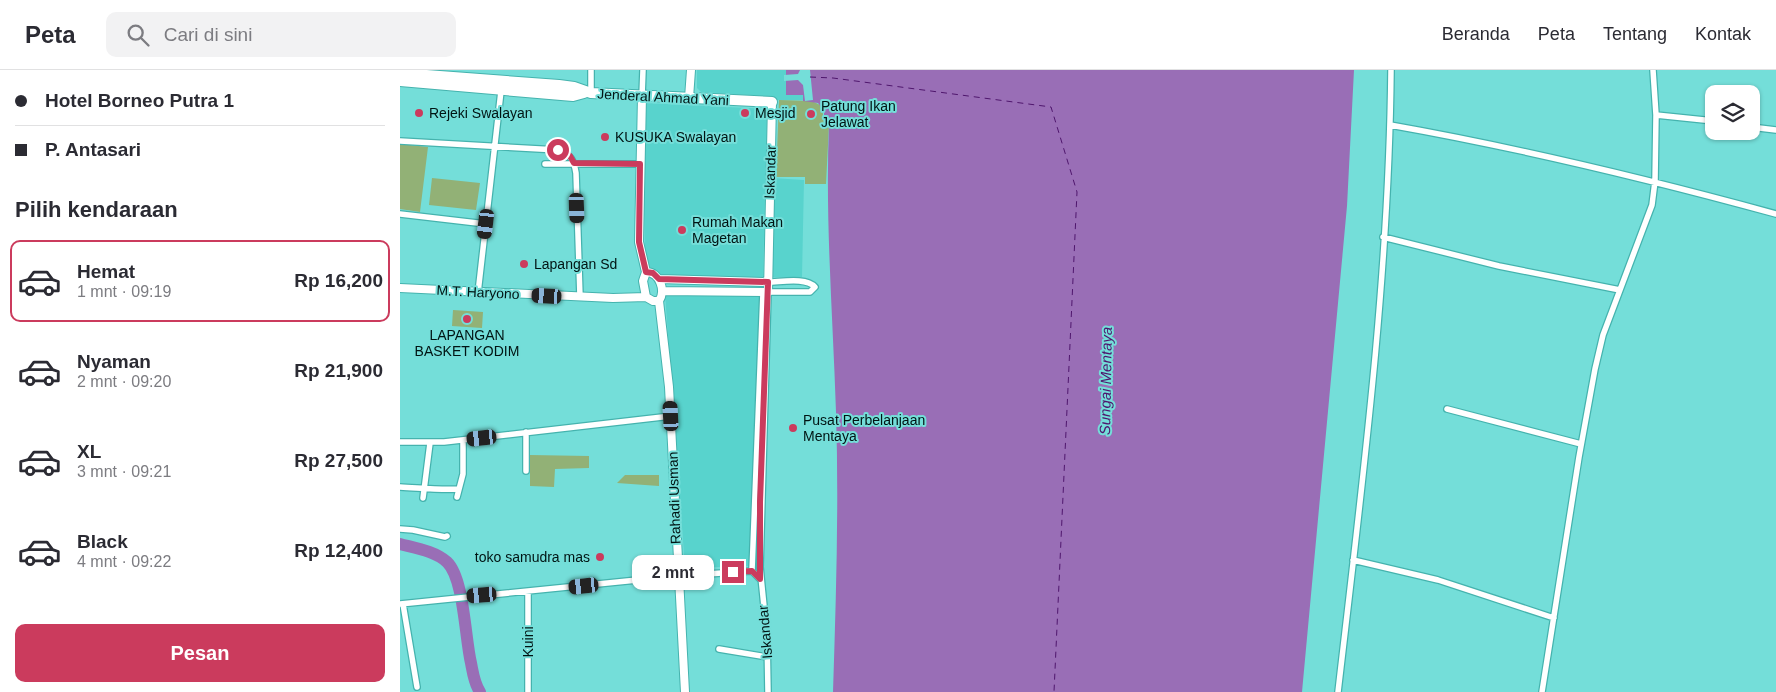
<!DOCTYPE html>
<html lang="id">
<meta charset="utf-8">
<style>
body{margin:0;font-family:Arial,sans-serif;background:#f2f2f3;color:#2b2b33;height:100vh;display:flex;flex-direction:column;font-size:19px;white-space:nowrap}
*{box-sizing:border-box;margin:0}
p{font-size:16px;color:#7c7c81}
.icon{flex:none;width:28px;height:28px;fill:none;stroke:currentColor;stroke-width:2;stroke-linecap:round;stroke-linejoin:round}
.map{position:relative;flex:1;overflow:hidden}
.panel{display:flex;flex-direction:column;background:#fff;width:400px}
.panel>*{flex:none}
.guide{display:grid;align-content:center;height:110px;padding:0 15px;background:#fff}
.controls{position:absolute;left:1305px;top:15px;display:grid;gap:10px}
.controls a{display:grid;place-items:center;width:55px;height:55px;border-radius:10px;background:#fff;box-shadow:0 1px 4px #0004;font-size:25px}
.end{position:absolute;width:22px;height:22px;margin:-11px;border:6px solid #cb3b5d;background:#fff;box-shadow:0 0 0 2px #fff}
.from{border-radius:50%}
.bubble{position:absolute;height:35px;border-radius:10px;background:#fff;box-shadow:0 1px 4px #0004;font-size:16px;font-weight:800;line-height:35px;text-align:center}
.car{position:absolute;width:15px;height:30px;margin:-15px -8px;border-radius:6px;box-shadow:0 0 4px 1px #0007;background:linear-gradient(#222 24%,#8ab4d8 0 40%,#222 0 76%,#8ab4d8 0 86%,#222 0)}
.guide b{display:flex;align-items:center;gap:18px;height:48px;font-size:19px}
.guide b+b{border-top:1px solid #e1e1e2}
.guide i{width:12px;height:12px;background:#2b2b33}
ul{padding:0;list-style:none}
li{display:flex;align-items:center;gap:15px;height:82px;margin:0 10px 8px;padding:0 5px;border:2px solid transparent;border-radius:10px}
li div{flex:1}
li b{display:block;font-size:19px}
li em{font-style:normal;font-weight:800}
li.on{border-color:#cb3b5d}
li>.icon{width:45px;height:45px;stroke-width:1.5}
h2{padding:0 15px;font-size:22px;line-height:60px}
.primary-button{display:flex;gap:10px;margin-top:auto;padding:10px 15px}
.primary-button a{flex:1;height:58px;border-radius:10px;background:#cb3b5d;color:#fff;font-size:20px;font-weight:800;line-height:58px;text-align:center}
header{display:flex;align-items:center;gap:30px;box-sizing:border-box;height:70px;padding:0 25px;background:#fff;border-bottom:1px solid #e1e1e2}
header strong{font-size:24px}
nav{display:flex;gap:28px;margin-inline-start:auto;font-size:18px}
.search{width:350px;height:45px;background:#f2f2f3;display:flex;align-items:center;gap:12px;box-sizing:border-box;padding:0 18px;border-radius:10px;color:#7c7c81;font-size:19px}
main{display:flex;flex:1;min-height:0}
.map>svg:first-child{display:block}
.built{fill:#58d3cd}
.green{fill:#92b176}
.water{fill:#996eb6}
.pier{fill:#74ded9}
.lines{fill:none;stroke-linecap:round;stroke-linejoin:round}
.river{stroke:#996eb6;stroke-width:12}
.ferry{stroke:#4f166d;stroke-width:1;stroke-dasharray:6 5;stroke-linecap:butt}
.street-casing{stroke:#45b3ae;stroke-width:8}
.secondary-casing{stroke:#45b3ae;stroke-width:10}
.highway-casing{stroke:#45b3ae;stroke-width:12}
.street{stroke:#fff;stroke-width:5.5}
.secondary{stroke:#fff;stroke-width:8}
.highway{stroke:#fff;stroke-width:10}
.route{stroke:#cb3b5d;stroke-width:6}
.poi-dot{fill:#cb3b5d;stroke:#74ded9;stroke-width:2}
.labels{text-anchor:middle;stroke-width:4;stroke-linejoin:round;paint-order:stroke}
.street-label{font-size:14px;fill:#001413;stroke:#74ded9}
.poi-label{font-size:14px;fill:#001413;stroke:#74ded9;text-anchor:start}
.water-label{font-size:15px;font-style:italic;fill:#4f166d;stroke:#74ded9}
</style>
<header>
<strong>Peta</strong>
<div class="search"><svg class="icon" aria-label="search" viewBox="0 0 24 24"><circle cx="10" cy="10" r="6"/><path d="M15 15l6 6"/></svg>Cari di sini</div>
<nav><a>Beranda</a><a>Peta</a><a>Tentang</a><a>Kontak</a></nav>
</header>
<main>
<section class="panel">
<div class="guide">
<b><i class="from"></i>Hotel Borneo Putra 1</b>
<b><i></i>P. Antasari</b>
</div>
<h2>Pilih kendaraan</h2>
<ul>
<li class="on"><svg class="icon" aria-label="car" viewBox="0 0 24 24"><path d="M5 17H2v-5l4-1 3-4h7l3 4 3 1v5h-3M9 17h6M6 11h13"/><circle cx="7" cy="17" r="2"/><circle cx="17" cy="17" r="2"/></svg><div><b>Hemat</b><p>1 mnt · 09:19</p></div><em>Rp 16,200</em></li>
<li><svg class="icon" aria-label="car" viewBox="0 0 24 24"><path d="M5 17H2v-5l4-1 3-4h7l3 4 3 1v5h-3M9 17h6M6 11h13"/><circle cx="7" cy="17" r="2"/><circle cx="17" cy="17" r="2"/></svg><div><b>Nyaman</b><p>2 mnt · 09:20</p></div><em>Rp 21,900</em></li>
<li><svg class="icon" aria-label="car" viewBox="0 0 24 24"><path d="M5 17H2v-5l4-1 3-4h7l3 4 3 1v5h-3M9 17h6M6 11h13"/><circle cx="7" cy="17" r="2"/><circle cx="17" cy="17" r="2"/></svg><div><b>XL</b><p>3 mnt · 09:21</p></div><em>Rp 27,500</em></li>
<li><svg class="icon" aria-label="car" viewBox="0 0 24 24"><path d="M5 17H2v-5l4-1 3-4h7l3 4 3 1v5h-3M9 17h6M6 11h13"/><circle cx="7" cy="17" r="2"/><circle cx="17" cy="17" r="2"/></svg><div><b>Black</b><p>4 mnt · 09:22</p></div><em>Rp 12,400</em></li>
</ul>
<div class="primary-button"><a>Pesan</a></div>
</section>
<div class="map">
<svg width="1376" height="622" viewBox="0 0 1376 622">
<rect width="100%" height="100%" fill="#74ded9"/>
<path class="built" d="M297 0H410L413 30H378L368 26 301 22 297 18Z
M245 33 367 39 363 208 261 206 249 198 245 179 243 84Z
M372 108 404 110 402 207H369Z
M265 224 363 225 356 496 285 498Z"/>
<path class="green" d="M379 30 412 31 422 36 424 54 429 55 426 114H405V107H376Z
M0 74 28 77 20 142 0 139Z
M32 108 80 113 76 140 29 135Z
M53 240 83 242 82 258 52 256Z
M130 385 189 386V398L155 399 154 417 130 416Z
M225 405H259V416L217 413Z"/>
<path class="water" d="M386 0H954L947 136 902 622H433C436 529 439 435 436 342 433 247 425 151 429 55H424V41L418 33 403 31V25H386Z"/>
<path class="pier" d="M400 0H410L413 30 405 31 403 15 398 10 384 11V5L398 4Z"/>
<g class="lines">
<path class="river" d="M0 474C15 478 35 481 47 492 64 508 65 568 71 593 73 603 74 613 80 622"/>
<path class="ferry" d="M410 7 433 8 651 37 677 122 654 622"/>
<defs>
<path id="street" d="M191 0V23
M242 26 243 0
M1256 45 1314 51
M990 55C1120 78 1248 109 1376 144
M1351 57 1376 60
M0 71 158 80C171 84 174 91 176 103L180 227
M145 94H240
M0 144 86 154
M983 167 1099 196 1220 220
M368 212C381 212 406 207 415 217L410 222H368L360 497 367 566 368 622
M78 223 101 21
M1047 339 1181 374
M0 372H44L271 346
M126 401V362
M0 417C21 418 38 420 59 419
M57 427 63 404V370
M23 428 30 373
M0 459 13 460 45 467 47 466
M953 490 1038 510 1154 548
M352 501 363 222
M128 521V622
M0 534 277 506 352 501 360 509
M3 534 17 617
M319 579 367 587
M938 622C962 416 989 208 991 0
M1142 622 1179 387 1195 299 1203 265 1252 135 1255 111 1256 45 1253 0"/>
<path id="secondary" d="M242 26 239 172 246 202
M289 28 291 0
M246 202C260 202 266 221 259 231H253L246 227 243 211Z
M259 209 368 212
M0 218 213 228 246 227
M262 221 368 222 372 32
M259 231 269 317 285 622"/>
<path id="highway" d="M0 3 159 15 174 17 191 23 372 32
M0 11 173 26 184 23"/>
</defs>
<use href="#street" class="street-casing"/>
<use href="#secondary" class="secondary-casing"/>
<use href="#highway" class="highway-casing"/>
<use href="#street" class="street"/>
<use href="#secondary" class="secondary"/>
<use href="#highway" class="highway"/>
</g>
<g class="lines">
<path class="route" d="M158 80 170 86 174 93 240 94 239 172 246 202 253 203 259 209 368 212 360 432V509L352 501 333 502"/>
</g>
<g class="poi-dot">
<circle cx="19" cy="43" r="5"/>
<circle cx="345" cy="43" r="5"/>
<circle cx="411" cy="44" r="5"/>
<circle cx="205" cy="67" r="5"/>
<circle cx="282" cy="160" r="5"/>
<circle cx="124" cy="194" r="5"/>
<circle cx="67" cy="249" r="5"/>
<circle cx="393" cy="358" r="5"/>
<circle cx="200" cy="487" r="5"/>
</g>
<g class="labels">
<g class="street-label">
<text transform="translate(263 27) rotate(3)" y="5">Jenderal Ahmad Yani</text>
<text transform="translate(370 102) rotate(-88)" y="5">Iskandar</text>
<text transform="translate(78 222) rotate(3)" y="5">M.T. Haryono</text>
<text transform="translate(274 428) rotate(-92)" y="5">Rahadi Usman</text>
<text transform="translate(365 562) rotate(-95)" y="5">Iskandar</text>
<text transform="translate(128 572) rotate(-90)" y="5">Kuini</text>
</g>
<g class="poi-label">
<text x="421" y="41">Patung Ikan<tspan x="421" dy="16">Jelawat</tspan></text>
<text x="29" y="48">Rejeki Swalayan</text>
<text x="355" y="48">Mesjid</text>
<text x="215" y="72">KUSUKA Swalayan</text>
<text x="292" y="157">Rumah Makan<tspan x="292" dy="16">Magetan</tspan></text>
<text x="134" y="199">Lapangan Sd</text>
<text x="67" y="270" text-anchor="middle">LAPANGAN<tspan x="67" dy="16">BASKET KODIM</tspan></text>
<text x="403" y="355">Pusat Perbelanjaan<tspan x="403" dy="16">Mentaya</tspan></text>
<text x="190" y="492" text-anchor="end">toko samudra mas</text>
</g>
<g class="water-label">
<text transform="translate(706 311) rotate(-89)" y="5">Sungai Mentaya</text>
</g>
</g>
</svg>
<div class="controls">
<a><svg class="icon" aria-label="layers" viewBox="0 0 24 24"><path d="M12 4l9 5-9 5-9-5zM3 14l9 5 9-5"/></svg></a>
</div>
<i class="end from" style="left:158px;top:80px"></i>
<i class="end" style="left:333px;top:502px"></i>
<div class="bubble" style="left:232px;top:485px;width:82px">2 mnt</div>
<i class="car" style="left:177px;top:138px;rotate:178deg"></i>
<i class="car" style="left:86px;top:154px;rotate:187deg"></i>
<i class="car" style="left:147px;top:226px;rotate:273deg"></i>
<i class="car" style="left:271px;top:346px;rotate:357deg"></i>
<i class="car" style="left:82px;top:368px;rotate:264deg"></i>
<i class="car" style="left:184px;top:516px;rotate:264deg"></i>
<i class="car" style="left:82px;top:525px;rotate:265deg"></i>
</div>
</main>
